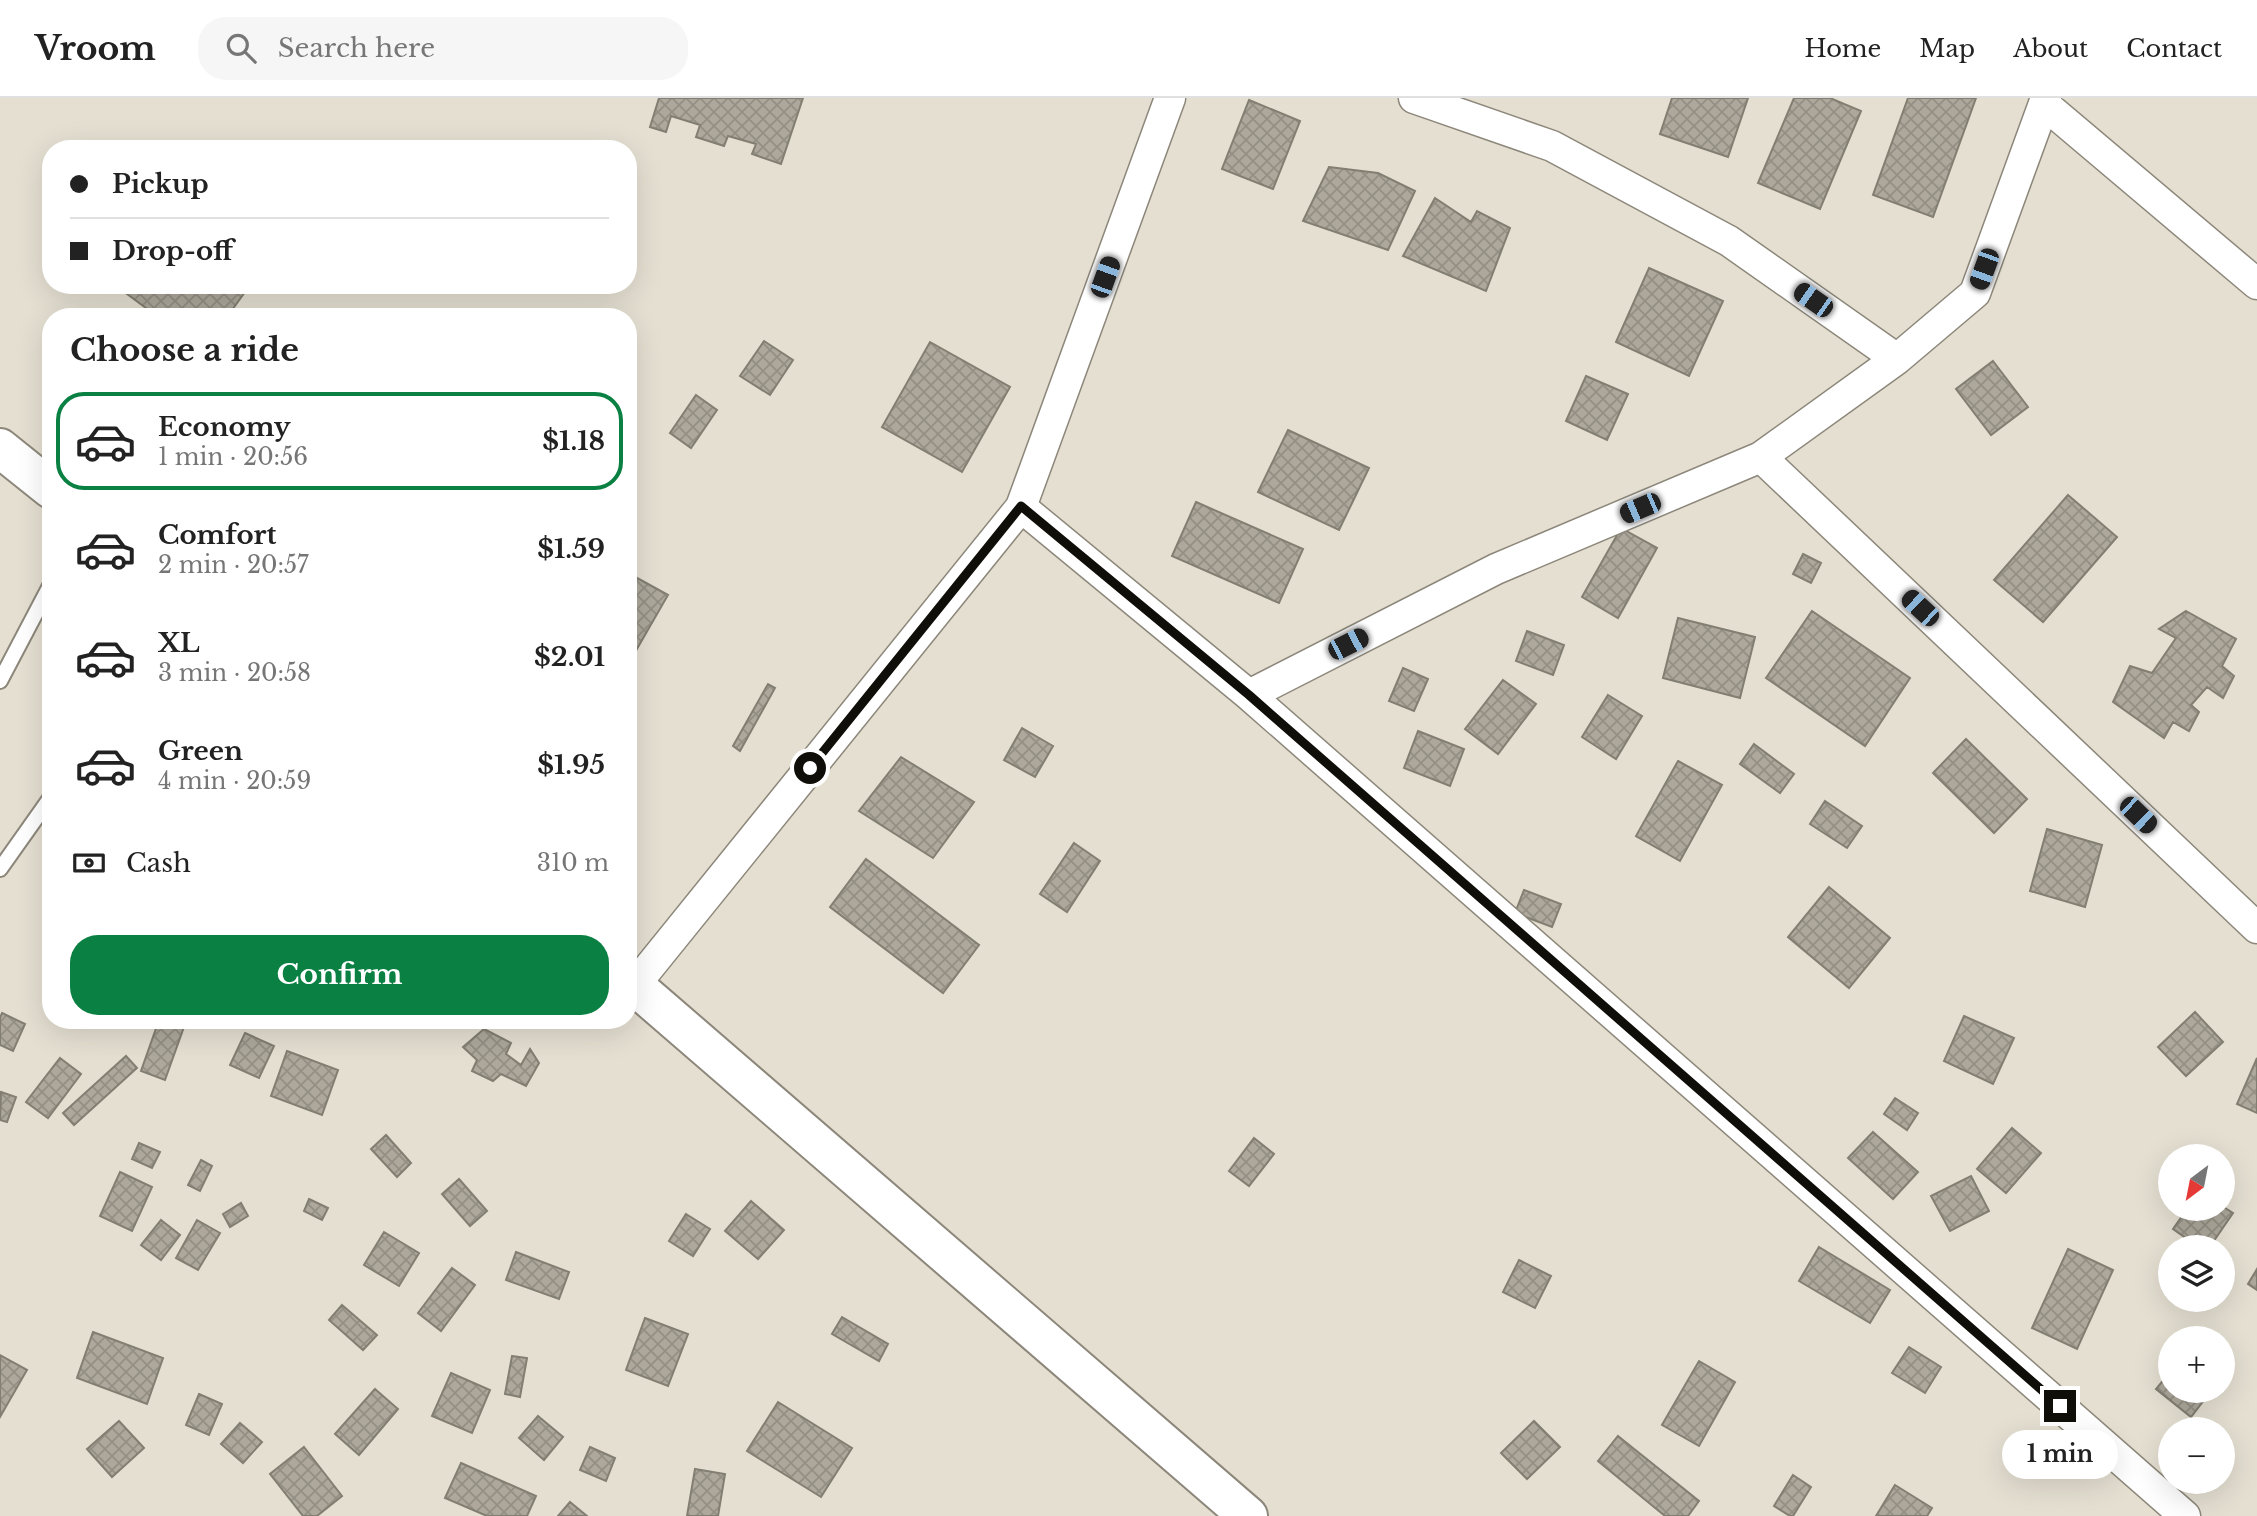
<!DOCTYPE html>
<meta charset="utf-8">
<style>
body{margin:0;font-family:"Libre Baskerville",serif;background:#f6f6f6;color:#222;height:100vh;display:flex;flex-direction:column;font-size:26px;white-space:nowrap}
*{box-sizing:border-box;margin:0}
p{font-size:23px;color:#767676}
.icon{flex:none;width:38px;height:38px;fill:none;stroke:currentColor;stroke-width:2;stroke-linecap:round;stroke-linejoin:round}
.map{position:relative;flex:1;overflow:hidden}
.side{position:absolute;left:42px;top:210px;width:595px;height:721px;display:flex;flex-direction:column;background:#fff;border-radius:28px;box-shadow:0 7px 28px #0002}
.side>*{flex:none}
.guide{position:absolute;left:42px;top:42px;width:595px;height:154px;border-radius:28px;box-shadow:0 7px 28px #0002;display:grid;align-content:center;height:154px;padding:0 28px;background:#fff}
.needle{width:46px;rotate:212deg}
.fabs{position:absolute;left:2158px;top:1046px;display:grid;gap:14px}
.fabs a{display:grid;place-items:center;width:77px;height:77px;border-radius:50%;background:#fff;box-shadow:0 7px 28px #0002;font-size:35px}
.end{position:absolute;width:32px;height:32px;margin:-16px;border:9px solid #0f0e09;background:#fff;box-shadow:0 0 0 4px #fff}
.from{border-radius:50%}
.bubble{position:absolute;height:49px;border-radius:24px;background:#fff;box-shadow:0 7px 28px #0002;font-size:23px;font-weight:700;line-height:49px;text-align:center}
.car{position:absolute;width:21px;height:42px;margin:-21px -10px;border-radius:9px;box-shadow:0 0 5px 2px #0007;background:linear-gradient(#222 24%,#8ab4d8 0 40%,#222 0 76%,#8ab4d8 0 86%,#222 0)}
.guide b{display:flex;align-items:center;gap:24px;height:66px;font-size:26px}
.guide b+b{border-top:2px solid #e0e0e0}
.guide i{width:18px;height:18px;background:#222}
ul{padding:0;list-style:none}
li{display:flex;align-items:center;gap:21px;height:98px;margin:0 14px 10px;padding:0 14px;border:4px solid transparent;border-radius:28px}
li div{flex:1}
li b{display:block;font-size:26px}
li em{font-style:normal;font-weight:700}
li.active{border-color:#0b8043}
li>.icon{width:63px;height:63px;stroke-width:1.5}
h2{padding:0 28px;font-size:32px;line-height:84px}
.pay{display:flex;align-items:center;gap:18px;height:77px;padding:0 28px;font-size:26px}
.pay p{margin-inline-start:auto}
.primary-button{display:flex;gap:14px;margin-top:auto;padding:14px 28px}
.primary-button a{flex:1;height:80px;border-radius:28px;background:#0b8043;color:#fff;font-size:28px;font-weight:700;line-height:80px;text-align:center}
header{display:flex;align-items:center;gap:42px;box-sizing:border-box;height:98px;padding:0 35px;background:#fff;border-bottom:2px solid #e0e0e0}
header strong{font-size:33px}
nav{display:flex;gap:38px;margin-inline-start:auto;font-size:24px}
.search{width:490px;height:63px;background:#f6f6f6;display:flex;align-items:center;gap:18px;box-sizing:border-box;padding:0 24px;border-radius:28px;color:#767676;font-size:26px}
.map>svg:first-child{display:block}
.building{fill:url(#building-cross-hatch);stroke:#827e71;stroke-width:2}
.lines{fill:none;stroke-linecap:round;stroke-linejoin:round}
.lane-casing{stroke:#8c877a;stroke-width:18}
.street-casing{stroke:#8c877a;stroke-width:33}
.secondary-casing{stroke:#8c877a;stroke-width:42}
.lane{stroke:#fff;stroke-width:14}
.street{stroke:#fff;stroke-width:30}
.secondary{stroke:#fff;stroke-width:38}
.route{stroke:#0f0e09;stroke-width:9}
</style>
<header>
<strong>Vroom</strong>
<div class="search"><svg class="icon" aria-label="search" viewBox="0 0 24 24"><circle cx="10" cy="10" r="6"/><path d="M15 15l6 6"/></svg>Search here</div>
<nav><a>Home</a><a>Map</a><a>About</a><a>Contact</a></nav>
</header>
<div class="map">
<svg width="2257" height="1418" viewBox="0 0 2257 1418">
<defs>
<pattern id="building-cross-hatch" width="8" height="8" patternUnits="userSpaceOnUse" patternTransform="scale(1.75)"><rect width="8" height="8" fill="#ada89b"/><path d="M0 0l8 8M0 8l8-8" fill="none" stroke="#948f84"/></pattern>
</defs>
<rect width="100%" height="100%" fill="#e4dfd1"/>
<path class="building" d="M659 0H803L781 66 752 56 756 46 728 38 724 48 696 39 700 27 671 18 666 34 650 29Z
M1672 0H1748L1728 59 1660 36Z
M1794 0H1830L1861 13 1820 111 1758 85Z
M1908 0H1976L1933 119 1873 97Z
M1249 2 1300 23 1273 91 1222 71Z
M1329 69 1378 75 1415 93 1388 152 1303 123Z
M1435 100 1471 124 1477 113 1510 130 1486 193 1403 158Z
M1649 170 1723 203 1689 278 1616 244Z
M115 187H237L245 194 227 219H158Z
M764 243 793 262 770 297 740 278Z
M930 244 1010 289 962 374 882 329Z
M1993 263 2028 309 1991 337 1956 291Z
M1586 278 1628 296 1607 342 1566 323Z
M696 297 717 312 691 350 670 335Z
M1288 332 1369 370 1339 432 1258 394Z
M2068 397 2117 439 2043 524 1994 482Z
M1196 404 1303 451 1279 505 1172 458Z
M1621 430 1657 450 1618 520 1582 499Z
M1803 456 1821 465 1811 485 1793 476Z
M628 475 668 497 634 556 628 552Z
M1812 513 1910 580 1865 648 1766 580Z
M2186 513 2236 541 2222 568 2234 578 2223 600 2207 589 2191 607 2199 614 2189 633 2173 624 2164 640 2113 604 2130 568 2152 575 2176 540 2159 531Z
M1678 520 1755 539 1740 600 1663 580Z
M1527 533 1564 547 1553 577 1516 563Z
M1403 570 1428 581 1414 613 1389 603Z
M1503 582 1536 606 1498 656 1465 631Z
M768 586 775 590 740 653 733 648Z
M1608 597 1642 618 1616 661 1582 639Z
M1022 630 1053 648 1035 679 1004 662Z
M1418 633 1464 651 1450 688 1404 670Z
M1966 641 2027 701 1994 735 1933 675Z
M1754 646 1794 676 1780 695 1740 666Z
M901 659 974 704 933 760 859 713Z
M1678 663 1722 687 1680 763 1636 738Z
M1825 703 1862 728 1847 750 1810 726Z
M2047 731 2102 747 2085 809 2030 793Z
M1074 745 1100 763 1067 814 1040 796Z
M866 761 979 847 943 895 830 809Z
M1829 789 1890 840 1849 890 1788 839Z
M1524 792 1561 806 1552 829 1515 815Z
M2195 914 2223 944 2186 978 2158 949Z
M2 915 25 926 13 953 0 947V920Z
M1964 918 2014 940 1993 986 1944 963Z
M159 922H174L185 926 165 982 141 973Z
M484 931 511 945 506 956 521 967 530 951 539 965 526 988 501 976 493 983 472 973 477 962 463 949Z
M245 935 274 948 259 980 230 967Z
M287 953 338 972 322 1017 271 998Z
M126 958 137 970 74 1027 63 1015Z
M60 960 81 976 48 1020 26 1004Z
M2257 960V1015L2237 1006Z
M1 994 16 999 7 1024 0 1022Z
M1895 1000 1918 1015 1907 1032 1884 1016Z
M2012 1030 2041 1055 2006 1095 1977 1071Z
M1873 1034 1918 1074 1893 1101 1848 1060Z
M386 1037 411 1065 397 1079 371 1051Z
M1254 1040 1274 1056 1249 1088 1229 1073Z
M139 1045 160 1054 152 1070 132 1061Z
M201 1062 212 1068 200 1093 188 1087Z
M120 1074 152 1089 132 1133 100 1118Z
M1971 1078 1989 1113 1950 1133 1931 1098Z
M459 1081 487 1113 470 1128 442 1096Z
M309 1101 328 1110 322 1122 304 1113Z
M751 1103 784 1132 758 1161 725 1133Z
M241 1105 248 1118 230 1129 223 1116Z
M2222 1108 2233 1115 2209 1150H2200L2173 1131 2187 1111H2222Z
M686 1116 710 1131 693 1158 669 1143Z
M161 1122 180 1137 161 1162 141 1147Z
M197 1122 220 1135 198 1172 176 1160Z
M384 1134 419 1155 399 1188 364 1167Z
M1819 1149 1890 1192 1870 1225 1799 1183Z
M2068 1151 2113 1172 2077 1251 2032 1230Z
M516 1154 569 1174 559 1201 506 1182Z
M1519 1162 1551 1178 1535 1210 1503 1194Z
M452 1170 475 1187 441 1233 418 1215Z
M2257 1171V1192L2248 1186Z
M342 1207 377 1237 363 1252 329 1222Z
M842 1219 888 1246 879 1263 832 1236Z
M645 1220 688 1236 668 1288 626 1272Z
M93 1234 163 1260 147 1306 77 1280Z
M1909 1249 1941 1269 1925 1295 1892 1275Z
M0 1257 27 1272 0 1319Z
M512 1258 527 1260 520 1299 505 1296Z
M1699 1263 1735 1284 1699 1348 1662 1327Z
M2170 1274V1293H2211L2191 1319 2156 1291Z
M451 1275 490 1292 472 1335 432 1318Z
M375 1291 398 1311 359 1357 335 1336Z
M199 1296 222 1306 209 1337 186 1327Z
M778 1304 852 1350 821 1399 747 1353Z
M538 1318 563 1339 544 1362 519 1340Z
M119 1323 144 1350 112 1379 87 1351Z
M1534 1323 1560 1349 1527 1381 1501 1355Z
M240 1325 262 1344 243 1365 221 1346Z
M1618 1338 1699 1403 1688 1418H1665L1598 1363Z
M304 1349 342 1398 317 1418H303L270 1376Z
M590 1349 615 1360 606 1383 580 1372Z
M461 1365 536 1398 527 1418H487L445 1400Z
M695 1371 725 1376 718 1418H687Z
M1793 1377 1811 1389 1793 1418H1790L1774 1408Z
M1895 1387 1932 1410 1927 1418H1876Z
M570 1404 587 1418H558Z"/>
<g class="lines">
<defs>
<path id="lane" d="M0 583 51 486
M0 771 51 699"/>
<path id="street" d="M1414 0 1552 48 1729 143 1897 261
M2044 6 2257 186
M1761 359 2257 830
M1021 409 1249 597 2185 1418
M1249 597 1496 471 1761 359 1897 261 1975 195 2046 0
M634 888 1021 409 1170 0"/>
<path id="secondary" d="M0 350 51 391
M628 882 1248 1418"/>
</defs>
<use href="#lane" class="lane-casing"/>
<use href="#street" class="street-casing"/>
<use href="#secondary" class="secondary-casing"/>
<use href="#lane" class="lane"/>
<use href="#street" class="street"/>
<use href="#secondary" class="secondary"/>
</g>
<g class="lines">
<path class="route" d="M810 670 1021 408 1249 597 2060 1308"/>
</g>
</svg>
<div class="fabs">
<a><svg class="needle" viewBox="-14 -14 28 28"><path d="M0-13l5 13h-10z" fill="#e53935"/><path d="M0 13l5-13h-10z" fill="#767676"/></svg></a>
<a><svg class="icon" aria-label="layers" viewBox="0 0 24 24"><path d="M12 4l9 5-9 5-9-5zM3 14l9 5 9-5"/></svg></a>
<a>+</a>
<a>−</a>
</div>
<i class="end from" style="left:810px;top:670px"></i>
<i class="end" style="left:2060px;top:1308px"></i>
<div class="bubble" style="left:2002px;top:1332px;width:116px">1 min</div>
<i class="car" style="left:1984px;top:171px;rotate:200deg"></i>
<i class="car" style="left:1105px;top:179px;rotate:20deg"></i>
<i class="car" style="left:1813px;top:202px;rotate:305deg"></i>
<i class="car" style="left:1640px;top:410px;rotate:247deg"></i>
<i class="car" style="left:1920px;top:510px;rotate:313deg"></i>
<i class="car" style="left:1348px;top:546px;rotate:63deg"></i>
<i class="car" style="left:2138px;top:717px;rotate:134deg"></i>
<div class="guide">
<b><i class="from"></i>Pickup</b>
<b><i></i>Drop-off</b>
</div>
<section class="side">
<h2>Choose a ride</h2>
<ul>
<li class="active"><svg class="icon" aria-label="car" viewBox="0 0 24 24"><path d="M5 17H2v-5l4-1 3-4h7l3 4 3 1v5h-3M9 17h6M6 11h13"/><circle cx="7" cy="17" r="2"/><circle cx="17" cy="17" r="2"/></svg><div><b>Economy</b><p>1 min · 20:56</p></div><em>$1.18</em></li>
<li><svg class="icon" aria-label="car" viewBox="0 0 24 24"><path d="M5 17H2v-5l4-1 3-4h7l3 4 3 1v5h-3M9 17h6M6 11h13"/><circle cx="7" cy="17" r="2"/><circle cx="17" cy="17" r="2"/></svg><div><b>Comfort</b><p>2 min · 20:57</p></div><em>$1.59</em></li>
<li><svg class="icon" aria-label="car" viewBox="0 0 24 24"><path d="M5 17H2v-5l4-1 3-4h7l3 4 3 1v5h-3M9 17h6M6 11h13"/><circle cx="7" cy="17" r="2"/><circle cx="17" cy="17" r="2"/></svg><div><b>XL</b><p>3 min · 20:58</p></div><em>$2.01</em></li>
<li><svg class="icon" aria-label="car" viewBox="0 0 24 24"><path d="M5 17H2v-5l4-1 3-4h7l3 4 3 1v5h-3M9 17h6M6 11h13"/><circle cx="7" cy="17" r="2"/><circle cx="17" cy="17" r="2"/></svg><div><b>Green</b><p>4 min · 20:59</p></div><em>$1.95</em></li>
</ul>
<div class="pay"><svg class="icon" aria-label="cash" viewBox="0 0 24 24"><path d="M3 7h18v10H3z"/><circle cx="12" cy="12" r="2"/></svg>Cash<p>310 m</p></div>
<div class="primary-button"><a>Confirm</a></div>
</section>
</div>
